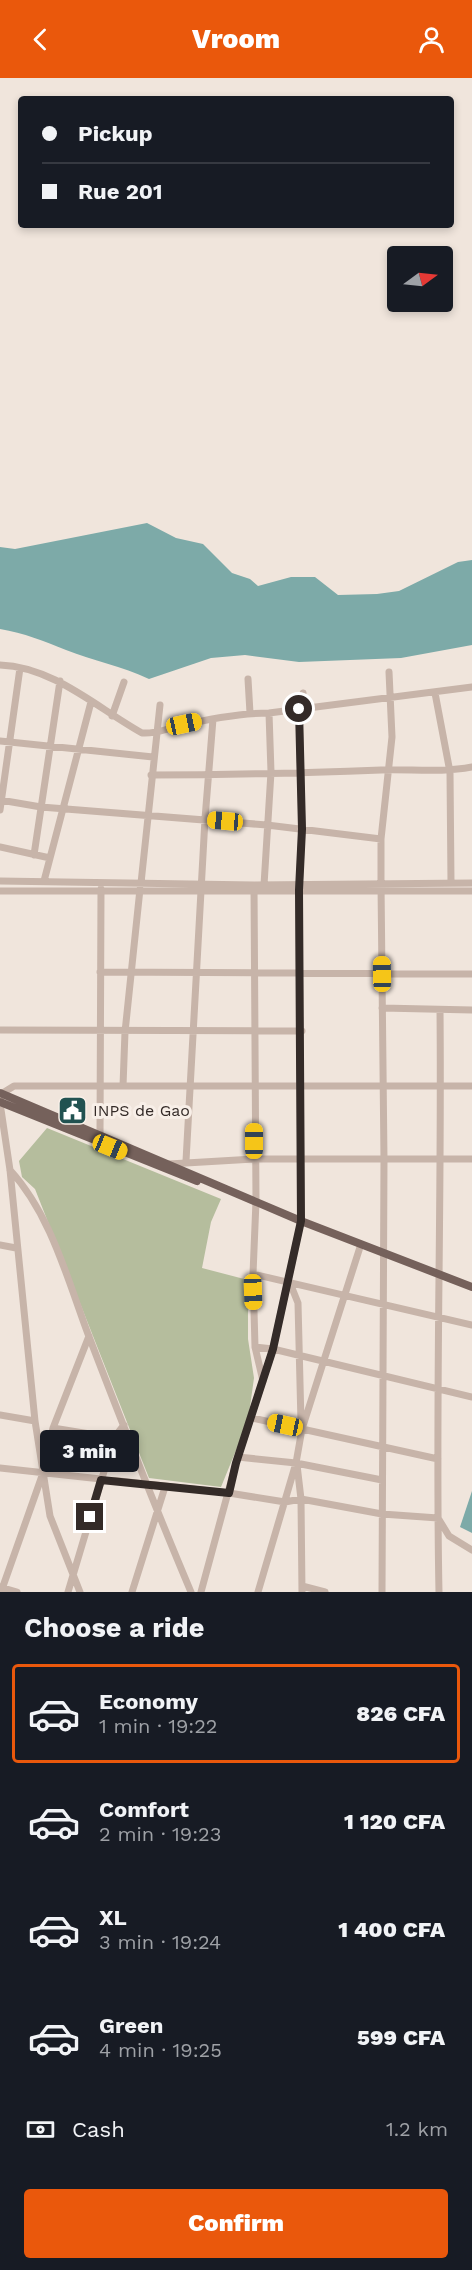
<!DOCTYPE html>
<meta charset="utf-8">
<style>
body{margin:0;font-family:"Work Sans",sans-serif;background:#242831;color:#f1f3f6;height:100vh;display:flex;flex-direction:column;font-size:22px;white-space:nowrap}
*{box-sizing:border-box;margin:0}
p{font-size:20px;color:#9ea1a6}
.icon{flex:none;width:33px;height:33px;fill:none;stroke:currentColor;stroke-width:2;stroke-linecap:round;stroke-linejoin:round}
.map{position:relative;height:1514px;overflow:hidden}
.drawer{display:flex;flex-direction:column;background:#171b24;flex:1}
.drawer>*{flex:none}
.guide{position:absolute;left:18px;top:18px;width:436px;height:132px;border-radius:6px;box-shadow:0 3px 9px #0003;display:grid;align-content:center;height:132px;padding:0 24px;background:#171b24}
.needle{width:39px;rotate:75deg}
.controls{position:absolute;left:387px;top:168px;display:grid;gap:12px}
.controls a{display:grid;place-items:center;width:66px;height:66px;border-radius:6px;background:#171b24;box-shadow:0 3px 9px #0003;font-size:30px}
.end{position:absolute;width:27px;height:27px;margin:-14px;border:8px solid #342b28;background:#fff;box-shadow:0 0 0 3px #fff}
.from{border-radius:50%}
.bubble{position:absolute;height:42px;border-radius:6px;background:#171b24;box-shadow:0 3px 9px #0003;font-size:20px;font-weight:800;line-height:42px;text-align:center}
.car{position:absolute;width:18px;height:36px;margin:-18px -9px;border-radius:8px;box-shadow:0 0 4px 2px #0007;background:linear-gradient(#f5c518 24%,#345 0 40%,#f5c518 0 76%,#345 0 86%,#f5c518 0)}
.guide b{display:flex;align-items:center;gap:21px;height:57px;font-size:22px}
.guide b+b{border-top:2px solid #363941}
.guide i{width:15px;height:15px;background:#f1f3f6}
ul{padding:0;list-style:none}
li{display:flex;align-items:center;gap:18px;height:99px;margin:0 12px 9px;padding:0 12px;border:3px solid transparent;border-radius:6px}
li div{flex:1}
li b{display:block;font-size:22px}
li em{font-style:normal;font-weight:800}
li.on{border-color:#ea580c}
li>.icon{width:54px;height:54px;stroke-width:1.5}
h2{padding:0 24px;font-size:27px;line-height:72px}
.pay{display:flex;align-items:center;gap:15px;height:66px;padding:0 24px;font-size:22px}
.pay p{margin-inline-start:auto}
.button{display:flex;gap:12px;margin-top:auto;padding:12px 24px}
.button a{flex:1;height:69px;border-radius:6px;background:#ea580c;color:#fff;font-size:24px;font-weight:800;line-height:69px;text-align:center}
header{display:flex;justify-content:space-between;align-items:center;height:78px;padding:0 24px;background:#ea580c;color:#fff;font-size:27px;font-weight:800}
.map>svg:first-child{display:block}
.green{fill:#b5bd9d}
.water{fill:#7daaa8}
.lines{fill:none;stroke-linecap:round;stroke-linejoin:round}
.minor{stroke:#c7b4a9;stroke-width:7}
.major{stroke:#75615b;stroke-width:8}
.route{stroke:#342b28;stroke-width:8}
.labels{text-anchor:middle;stroke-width:6;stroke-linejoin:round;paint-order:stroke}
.poi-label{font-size:16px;fill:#342b28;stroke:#f8efe8;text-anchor:start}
</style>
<header><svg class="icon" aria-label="back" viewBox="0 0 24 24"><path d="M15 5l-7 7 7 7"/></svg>Vroom<svg class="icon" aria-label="person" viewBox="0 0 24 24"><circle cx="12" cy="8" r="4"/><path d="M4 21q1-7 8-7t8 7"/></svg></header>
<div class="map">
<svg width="472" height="1514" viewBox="0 0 472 1514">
<rect width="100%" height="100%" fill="#f0e5dc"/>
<path class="green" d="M47 1050 221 1121 211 1144 202 1190 248 1202V1261L254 1300 248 1343 221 1409 149 1400 35 1111 22 1099 19 1083Z"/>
<path class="water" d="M147 445 176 460 203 466 232 495 250 501 258 508 291 499H315L338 517 377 516 399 513 458 484 472 482V567L401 580 299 584 245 577 211 580 149 601C122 588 93 583 66 572 44 563 24 555 0 551V469L15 471Z
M472 1413V1455L460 1449Z"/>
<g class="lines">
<path class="minor" d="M0 587C54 589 97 630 142 655 157 656 165 651 179 648 208 641 239 635 269 635L472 609
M248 601 250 635
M435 615 450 694 451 805
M112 638 124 604
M0 663 153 679
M151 697C228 697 304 695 381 692 412 691 441 695 472 689
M0 722 41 729 267 747 381 761
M0 732 20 590
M0 769 50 780
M34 777 60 603
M0 803 254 807 472 805
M44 803 91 624
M141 805 160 627
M254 807 256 1123 253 1196 255 1269 263 1303
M264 807 271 694 269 635
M0 813H472
M100 894 472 896
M382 930 472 932
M0 952 302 953
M123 1008 125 954 140 811
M0 1023 1 1016 14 1008H472
M0 1025 10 1092 35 1343 50 1438 80 1514
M100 1057 101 811
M186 1083 205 741 213 641
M169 1086 254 1081H472
M10 1092C51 1137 67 1200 88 1256 121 1342 155 1429 191 1514
M0 1167 16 1170
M253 1196 472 1247
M290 1205 298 1225 301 1345
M255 1269 273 1271 472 1319
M0 1337 35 1343
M252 1340 438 1381
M53 1350 114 1360
M238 1379 296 1385 382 1402
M297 1387 301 1421 302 1514
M0 1390 229 1415 285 1424 301 1421 382 1436 438 1440 449 1458 472 1472
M302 1508 325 1514
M0 1509 17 1514
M1 1514 43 1395 53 1350 89 1258
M68 1514 114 1360 124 1347
M132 1514 165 1409
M201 1514 236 1385 273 1271 301 1143 299 812 302 751 299 631 303 615
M258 1514 296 1385 302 1351 361 1166
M382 1514 384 1081 381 806V761L392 659 389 594
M439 1514C435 1320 442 1126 440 932"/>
<path class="major" d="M0 1015 301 1143 472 1209
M0 1024 197 1103"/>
</g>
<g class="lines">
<path class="route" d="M90 1439 101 1402 229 1415 236 1385 273 1271 301 1143 299 812 302 751 299 631"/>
</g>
<defs>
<symbol id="civic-square" viewBox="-11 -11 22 22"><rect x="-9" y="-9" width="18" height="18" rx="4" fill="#215251" stroke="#f8efe8"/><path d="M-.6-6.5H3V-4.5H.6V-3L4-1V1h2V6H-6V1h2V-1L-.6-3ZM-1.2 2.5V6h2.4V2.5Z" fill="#fff"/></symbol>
</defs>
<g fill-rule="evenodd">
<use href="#civic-square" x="56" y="1016" width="33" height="33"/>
</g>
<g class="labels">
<g class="poi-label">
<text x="93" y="1038">INPS de Gao</text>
</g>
</g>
</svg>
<div class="controls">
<a><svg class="needle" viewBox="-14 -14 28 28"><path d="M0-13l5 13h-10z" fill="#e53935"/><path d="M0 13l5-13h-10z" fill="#9ea1a6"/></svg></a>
</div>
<i class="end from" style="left:299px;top:631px"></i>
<i class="end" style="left:90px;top:1439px"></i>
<div class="bubble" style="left:40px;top:1352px;width:99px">3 min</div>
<i class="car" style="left:184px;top:646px;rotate:78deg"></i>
<i class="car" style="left:225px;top:743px;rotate:275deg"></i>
<i class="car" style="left:382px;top:896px;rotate:359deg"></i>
<i class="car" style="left:254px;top:1063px;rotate:0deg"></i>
<i class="car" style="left:110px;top:1069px;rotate:112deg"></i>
<i class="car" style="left:253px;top:1214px;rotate:178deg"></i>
<i class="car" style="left:285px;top:1347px;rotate:282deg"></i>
<div class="guide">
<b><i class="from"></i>Pickup</b>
<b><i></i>Rue 201</b>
</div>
</div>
<section class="drawer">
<h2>Choose a ride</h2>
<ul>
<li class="on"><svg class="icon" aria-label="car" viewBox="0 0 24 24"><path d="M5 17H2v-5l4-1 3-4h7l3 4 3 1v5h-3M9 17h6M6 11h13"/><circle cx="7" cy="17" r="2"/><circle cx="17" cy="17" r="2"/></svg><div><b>Economy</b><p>1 min · 19:22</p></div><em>826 CFA</em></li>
<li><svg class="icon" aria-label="car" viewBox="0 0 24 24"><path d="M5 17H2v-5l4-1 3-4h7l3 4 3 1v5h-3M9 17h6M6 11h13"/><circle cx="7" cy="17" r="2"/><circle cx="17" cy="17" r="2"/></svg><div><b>Comfort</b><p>2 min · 19:23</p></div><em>1 120 CFA</em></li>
<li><svg class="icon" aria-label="car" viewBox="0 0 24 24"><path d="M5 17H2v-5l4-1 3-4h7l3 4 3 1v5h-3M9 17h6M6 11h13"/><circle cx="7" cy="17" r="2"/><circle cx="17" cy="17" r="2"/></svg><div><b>XL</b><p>3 min · 19:24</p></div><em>1 400 CFA</em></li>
<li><svg class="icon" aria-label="car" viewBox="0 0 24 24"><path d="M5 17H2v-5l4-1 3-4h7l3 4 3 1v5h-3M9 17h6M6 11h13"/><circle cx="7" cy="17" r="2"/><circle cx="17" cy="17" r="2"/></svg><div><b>Green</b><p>4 min · 19:25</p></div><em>599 CFA</em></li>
</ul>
<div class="pay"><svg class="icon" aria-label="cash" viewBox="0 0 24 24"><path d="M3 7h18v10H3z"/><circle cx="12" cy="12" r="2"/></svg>Cash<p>1.2 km</p></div>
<div class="button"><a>Confirm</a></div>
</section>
